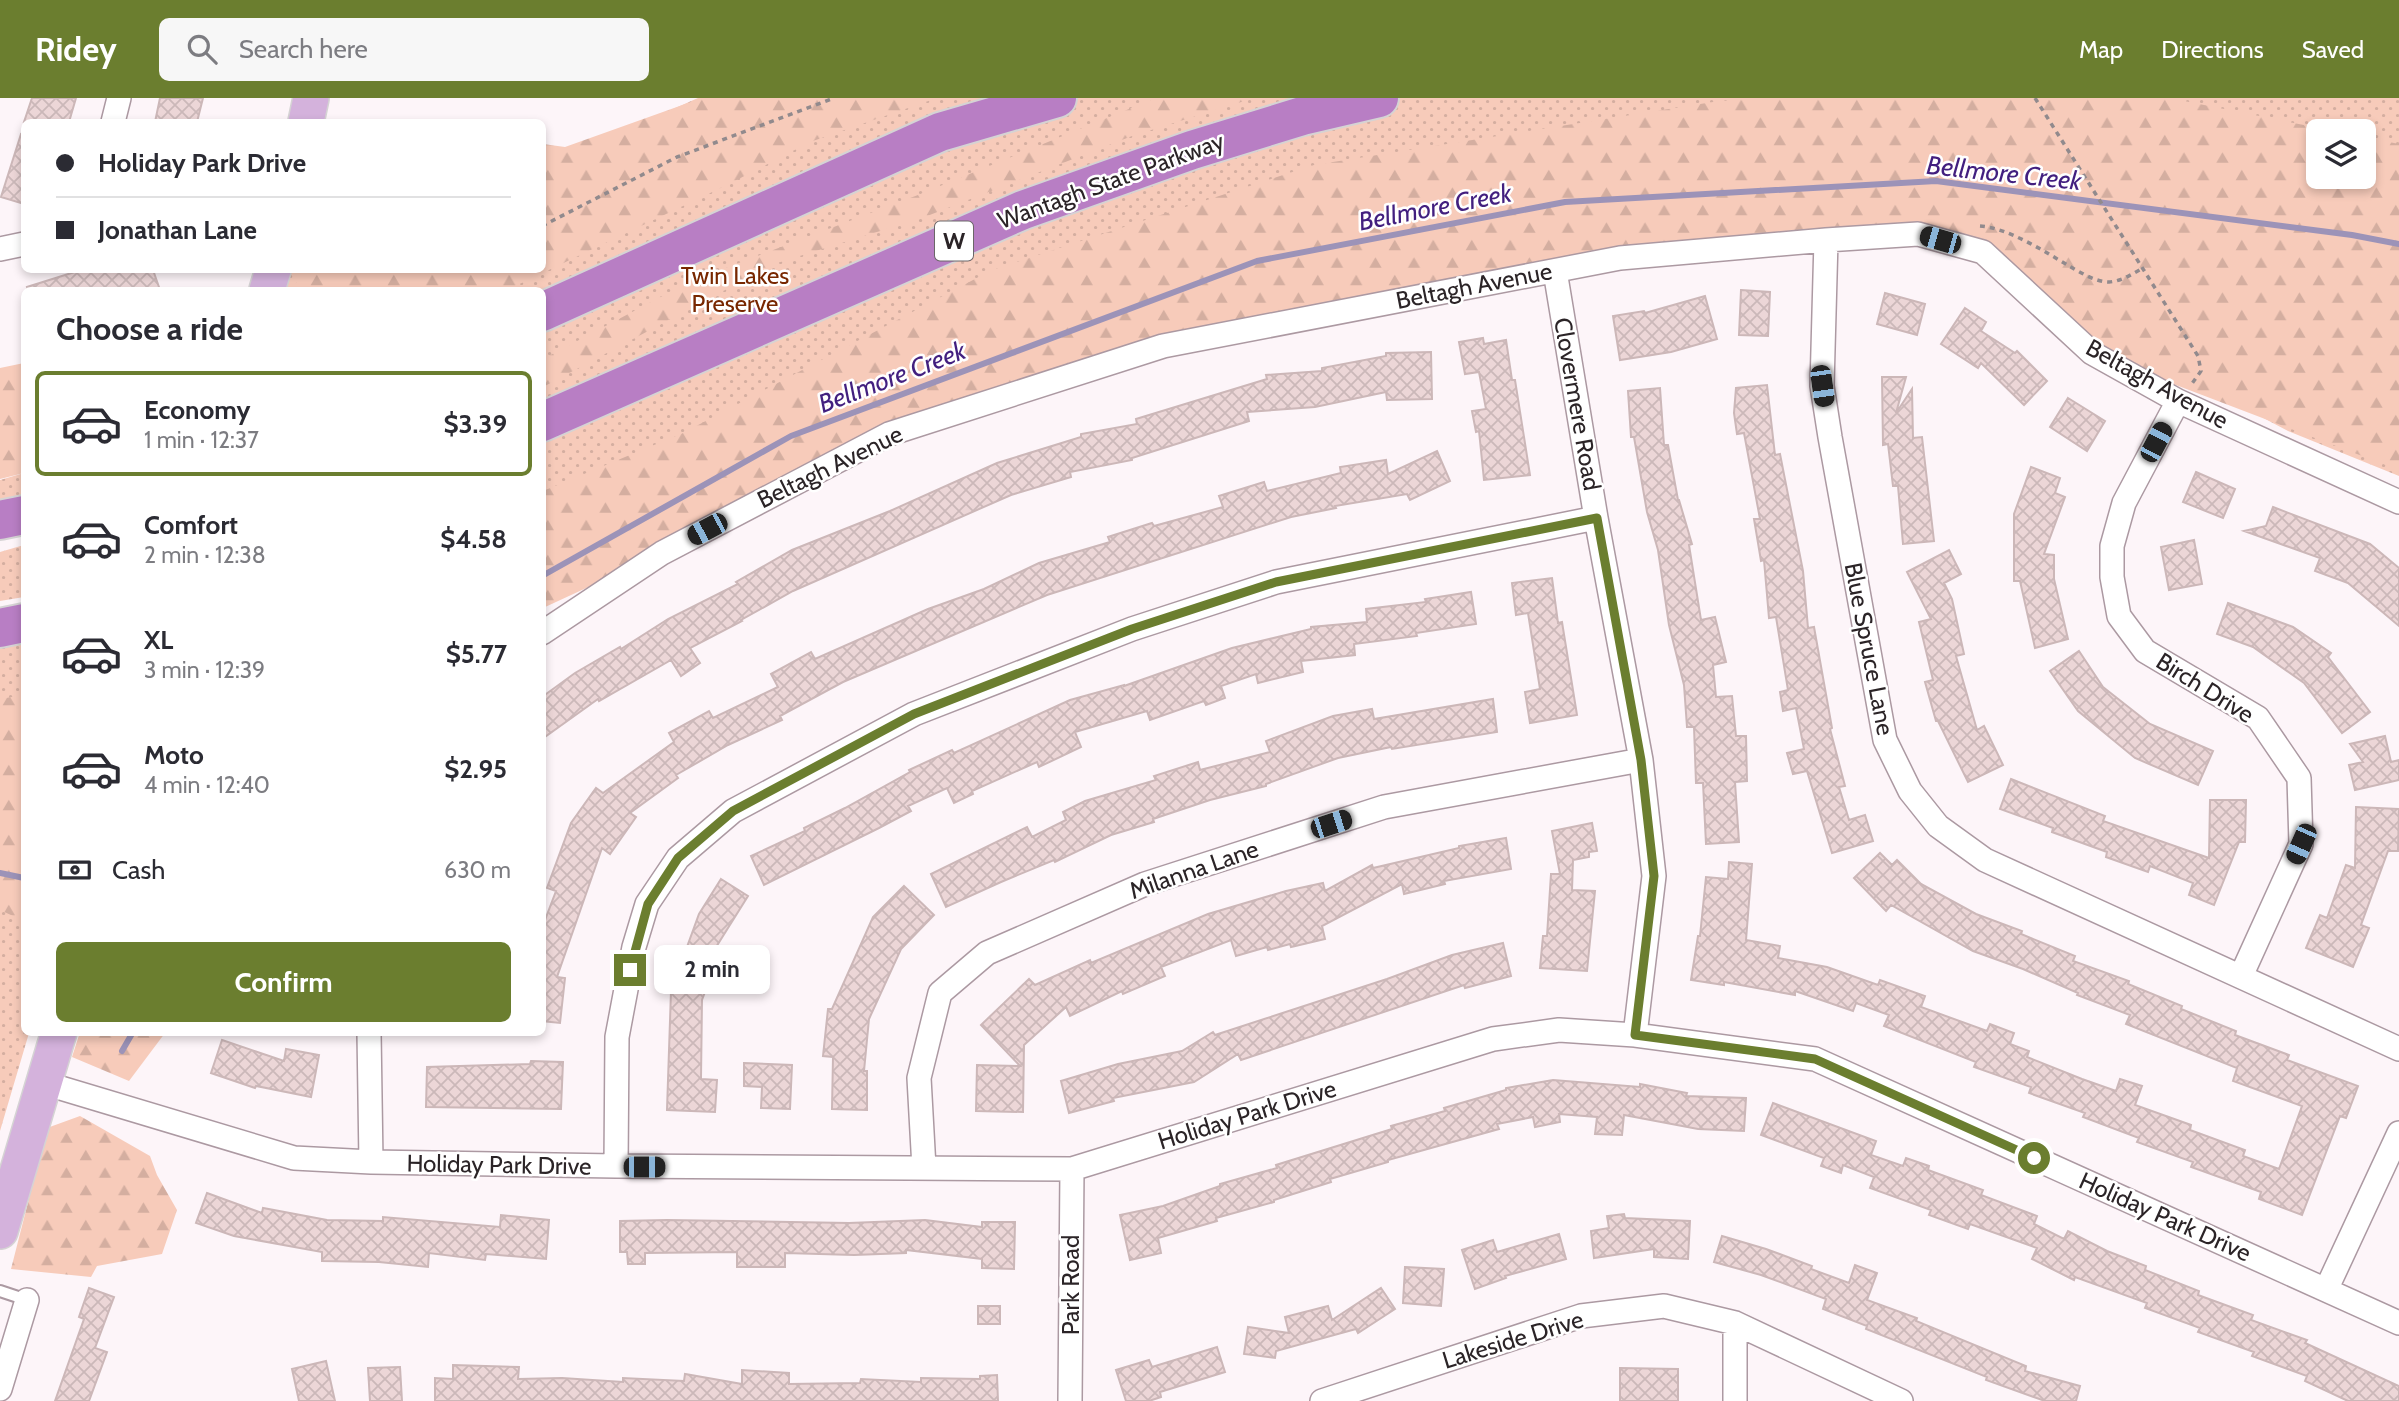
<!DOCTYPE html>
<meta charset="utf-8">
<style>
body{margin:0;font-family:Cabin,sans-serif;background:#f7f7f7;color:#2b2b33;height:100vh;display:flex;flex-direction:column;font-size:26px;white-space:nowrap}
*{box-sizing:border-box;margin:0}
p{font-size:23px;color:#7c7c81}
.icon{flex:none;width:38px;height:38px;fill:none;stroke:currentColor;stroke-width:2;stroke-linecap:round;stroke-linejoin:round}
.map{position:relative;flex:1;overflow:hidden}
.details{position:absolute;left:21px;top:189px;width:525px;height:749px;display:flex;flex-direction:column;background:#fff;border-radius:10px;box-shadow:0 4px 10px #0003}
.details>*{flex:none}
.top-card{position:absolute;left:21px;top:21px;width:525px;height:154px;border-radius:10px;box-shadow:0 4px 10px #0003;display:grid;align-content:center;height:154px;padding:0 35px;background:#fff}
.controls{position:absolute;left:2306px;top:21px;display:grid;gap:14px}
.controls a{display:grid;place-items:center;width:70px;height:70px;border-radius:10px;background:#fff;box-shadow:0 4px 10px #0003;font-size:35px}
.end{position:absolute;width:32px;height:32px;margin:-16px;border:9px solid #6b7e2f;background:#fff;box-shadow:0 0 0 4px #fff}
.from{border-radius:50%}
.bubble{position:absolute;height:49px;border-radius:10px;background:#fff;box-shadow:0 4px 10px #0003;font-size:23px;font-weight:700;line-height:49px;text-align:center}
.car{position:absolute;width:21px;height:42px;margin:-21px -10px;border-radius:9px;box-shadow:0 0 5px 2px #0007;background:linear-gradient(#222 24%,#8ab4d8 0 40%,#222 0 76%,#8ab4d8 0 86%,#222 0)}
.top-card b{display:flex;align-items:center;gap:24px;height:66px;font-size:26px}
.top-card b+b{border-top:2px solid #e1e1e2}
.top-card i{width:18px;height:18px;background:#2b2b33}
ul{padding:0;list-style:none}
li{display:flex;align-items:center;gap:21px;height:105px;margin:0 14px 10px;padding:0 21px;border:4px solid transparent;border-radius:10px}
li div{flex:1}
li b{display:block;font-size:26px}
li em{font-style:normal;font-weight:700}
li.active{border-color:#6b7e2f}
li>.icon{width:63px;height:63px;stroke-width:1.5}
h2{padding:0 35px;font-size:32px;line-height:84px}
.pay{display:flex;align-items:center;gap:18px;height:77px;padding:0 35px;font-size:26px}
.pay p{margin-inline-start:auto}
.primary-button{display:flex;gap:14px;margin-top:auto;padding:14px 35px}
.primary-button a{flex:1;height:80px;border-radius:10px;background:#6b7e2f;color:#fff;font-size:28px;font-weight:700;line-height:80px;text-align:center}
header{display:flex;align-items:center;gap:42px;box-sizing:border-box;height:98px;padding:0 35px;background:#6b7e2f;color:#fff}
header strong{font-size:33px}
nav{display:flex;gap:38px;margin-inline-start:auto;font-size:24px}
.search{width:490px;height:63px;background:#f7f7f7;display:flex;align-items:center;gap:18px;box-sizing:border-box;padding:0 24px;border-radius:10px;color:#7c7c81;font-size:26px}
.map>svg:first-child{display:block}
.green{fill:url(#green-dots);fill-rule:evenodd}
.forest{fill:url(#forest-firs)}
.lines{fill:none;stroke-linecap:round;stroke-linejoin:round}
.stream{stroke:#9c93b8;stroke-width:6}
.building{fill:url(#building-cross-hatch);stroke:#ccb7b8;stroke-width:2}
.lane-casing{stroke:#ac99a2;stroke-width:14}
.street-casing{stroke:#ac99a2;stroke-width:26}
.primary-casing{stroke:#d5d3d4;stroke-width:38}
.highway-casing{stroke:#d5d3d4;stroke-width:42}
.path{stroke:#918a8d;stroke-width:3.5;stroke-dasharray:5 5;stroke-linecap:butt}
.lane{stroke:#fff;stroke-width:10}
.street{stroke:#fff;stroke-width:23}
.primary{stroke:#d4b2dc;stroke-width:35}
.highway{stroke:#b87ec4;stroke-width:38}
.route{stroke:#6b7e2f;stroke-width:9}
.labels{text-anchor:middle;stroke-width:5;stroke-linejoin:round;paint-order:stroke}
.shield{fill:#fff;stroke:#6b6668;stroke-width:2}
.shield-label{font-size:23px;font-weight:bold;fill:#2b2427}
.street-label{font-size:24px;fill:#2b2427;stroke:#fff}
.park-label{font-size:24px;fill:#782700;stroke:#fff}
.water-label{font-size:26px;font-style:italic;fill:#421f7f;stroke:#fff}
</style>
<header>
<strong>Ridey</strong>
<div class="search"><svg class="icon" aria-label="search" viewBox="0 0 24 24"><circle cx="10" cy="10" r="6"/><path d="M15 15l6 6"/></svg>Search here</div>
<nav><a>Map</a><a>Directions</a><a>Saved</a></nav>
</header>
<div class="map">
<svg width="2399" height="1303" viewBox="0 0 2399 1303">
<defs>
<pattern id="green-dots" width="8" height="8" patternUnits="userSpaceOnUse" patternTransform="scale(1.75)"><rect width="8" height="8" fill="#f7cbba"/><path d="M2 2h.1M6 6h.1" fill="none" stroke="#d4aea0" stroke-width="1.8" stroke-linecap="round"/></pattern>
<pattern id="forest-firs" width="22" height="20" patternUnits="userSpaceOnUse" patternTransform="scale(1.75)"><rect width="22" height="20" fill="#f7cbba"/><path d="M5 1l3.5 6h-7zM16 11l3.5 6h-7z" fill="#d4aea0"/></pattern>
<pattern id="building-cross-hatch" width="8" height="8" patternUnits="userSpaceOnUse" patternTransform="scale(1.75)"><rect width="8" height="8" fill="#ecd6d7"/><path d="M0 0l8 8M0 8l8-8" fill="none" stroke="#cbb8b9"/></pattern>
</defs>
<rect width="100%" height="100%" fill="#fdf5f9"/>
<path class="green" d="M698 0H2399V378L2288 333 2180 276 1931 121 1627 143 883 330 543 506 542 192H284L290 172H542L562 60ZM2319 33H2364V79H2319Z
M24 375V396L0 403V382Z
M24 447V499L0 503V454Z
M24 545V934L29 935 0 1033V550Z"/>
<path class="forest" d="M702 0H937L810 44 729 86 507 192H294L300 172H542L543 46 565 49Z
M1156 0H1254L1132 38 922 120 774 166 543 289V261L689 184 918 97Z
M1753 0H2169L2334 33H2319V79H2364V39L2399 46V372L2092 255 1982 154 1918 136 1620 160 1163 248 889 336 662 455 543 510V393L683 335 992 172 1314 67 1713 4Z
M24 265V375L0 381V270Z
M24 597V823L0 812V601Z
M80 934H165V935L129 983 72 959Z
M80 1018 150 1058 157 1077 177 1112 162 1156 97 1168 91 1179 11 1171 47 1030Z"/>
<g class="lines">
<path class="stream" d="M542 478 791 338 1257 163 1565 104 1936 83 2352 137 2399 146
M0 775 24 780
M122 953 133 934"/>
</g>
<path class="building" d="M32 0H76L69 24H24Z
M160 0H203L197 24H155Z
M21 36 24 37V106L1 99Z
M81 172H153L160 192H28L27 189Z
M1741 192 1770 194 1768 238 1739 237Z
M1885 195 1925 206 1917 237 1877 226Z
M1705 198 1717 241 1671 254 1620 262 1613 218 1644 213 1645 215Z
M1965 210 1986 224 1981 233 2015 255 2017 253 2047 283 2024 307 1981 265 1978 270 1941 246Z
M1483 240 1484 246 1506 242 1512 282H1515L1530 377 1484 382 1479 333 1476 334 1472 313 1486 311 1479 274 1465 276 1459 244Z
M1431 254 1432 301 1387 302 1386 294 1315 309 1247 314 1249 323 1132 360V362L1070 374 1071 379 1011 397 793 493 741 522 742 523 690 550 700 565 681 578 671 562 599 603 598 601 542 641V599L575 575 620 549 621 551 668 521 738 486 736 484 792 452 890 413 997 365 1081 339V336L1137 326 1136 321 1267 281 1266 277 1322 273V270L1386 258V255Z
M1882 279H1906L1896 315 1912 291 1913 340 1922 339 1934 443 1903 446 1898 388H1893L1888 346 1883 347Z
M1767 287 1775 357 1780 356 1803 473 1808 530 1814 529 1832 630 1830 631 1845 688 1839 689 1849 722 1865 717 1873 743 1832 755 1807 673 1793 676 1787 655 1804 651 1796 610 1783 613 1780 594 1788 592 1776 519 1769 520 1764 462 1761 463 1754 421H1760L1744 335 1737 336 1734 315 1736 290Z
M1660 290 1664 347H1668L1678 402H1679L1692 446 1689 447 1701 522 1715 519 1726 564 1713 567 1716 599 1732 598 1736 638H1746L1747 683 1735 684 1739 744 1706 746 1703 685H1696L1694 629H1687L1684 587 1669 527 1658 452 1647 414 1634 339H1631L1628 293Z
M2068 300 2105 323 2087 353 2050 329Z
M1437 353 1450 383 1410 402 1407 396 1335 408 1336 410 1291 419 1047 497 843 584 780 618 782 622 728 647 676 677 678 680 630 715 636 719 610 756 602 750 557 879 565 880 560 925 542 923V830L556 793 547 790 571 725 596 690 603 695 674 644 669 635 709 613 713 620 778 589 771 576 811 554 815 561 928 511 984 491 1039 465 1110 444 1108 439 1152 425 1154 428 1223 409 1219 398 1264 384 1267 393 1341 375 1340 369 1386 362 1388 376Z
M2031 369 2060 380 2055 395 2065 399 2044 456 2054 457V481L2068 541 2035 550 2020 483H2014V416Z
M2196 374 2235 391 2223 420 2183 404Z
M2273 409 2370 446 2399 470V528L2348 485 2315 473 2320 460 2244 433 2266 428Z
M2194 442 2202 486 2169 492 2161 449Z
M1949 452 1961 476 1944 485 1952 501 1964 556 1956 558 1977 632 1984 628 2003 667 1968 684 1938 623H1936L1925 584 1933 582 1919 524 1931 521 1907 474Z
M1552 480 1558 525 1562 524 1577 617 1530 625 1525 594 1540 591 1528 515 1516 517 1512 485Z
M1471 494 1476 526 1416 535 1417 538 1354 546 1355 557 1301 563 1303 574 1258 585 1256 576 1221 588 1225 600 1206 607 1204 603 1150 622 1147 613 1075 634 1081 649 1039 669 1037 664 972 693 973 696 954 705 947 690 908 708 911 713 879 730 764 787 751 758 805 733 804 730 845 710 910 674 909 672 952 652 954 655 1070 602 1124 587V588L1232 550 1311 531V529L1367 524 1366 511 1426 504 1425 501Z
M2228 505 2293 529 2331 555 2328 559 2370 614 2342 635 2304 585 2253 549 2217 536Z
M2079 553 2103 589 2150 626 2213 653 2198 687 2135 660 2078 613 2050 573Z
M1493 601 1497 634 1392 651 1391 649 1338 660 1266 686V688L1210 702 1153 721 1154 724 1111 737 1055 764 1054 762 1001 784 946 809 931 776 1027 729 1032 739 1066 722 1063 714 1085 703 1156 682 1154 678 1198 664 1200 672 1270 654 1266 643 1333 618 1372 611 1374 621Z
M2385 638 2391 664 2399 662V682L2355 692 2349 667 2363 664 2350 646Z
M2011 681 2105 718 2103 723 2209 760 2210 702H2246L2245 744H2239L2214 807 2189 797 2193 785 2150 768 2148 774 2106 759 2107 754 2052 734 2053 730 2000 711Z
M2356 709 2399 711 2398 753H2388L2361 827 2369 830 2353 869 2306 850 2320 817 2327 820 2346 767 2355 770Z
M1592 725 1597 753 1589 754V759L1573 762 1572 792 1595 793 1587 873 1540 870 1543 838H1547L1551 776H1560L1552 733Z
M1506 740 1511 771 1444 783 1445 786 1404 796 1402 786 1322 828 1325 841 1291 849 1290 846 1268 852 1267 849 1236 858 1231 842 1161 869 1165 878 1123 896 1122 893 1070 918 1066 909 1024 947 1023 1014 976 1013 977 967 1020 968 981 927 1029 881 1035 887 1090 862 1091 865 1208 816 1286 793 1323 785 1325 793 1372 767 1373 770 1459 750V748Z
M1880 755 1892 767 1897 762 1921 786 1976 816 2022 833 2021 836 2075 858 2073 863 2129 883 2128 886 2182 908 2181 911 2236 933 2235 937 2289 957 2287 962 2358 988 2346 1020 2340 1018 2302 1117 2259 1101 2261 1094 2191 1069 2193 1064 2137 1044 2139 1040 2083 1019 2085 1015 2029 995 2031 989 1974 969 1976 964 1884 928 1889 917 1856 905 1853 913 1795 893V897L1724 884V887L1691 882 1698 838H1700L1706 779 1728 781 1729 764 1752 766 1746 842 1780 848 1778 860 1827 869 1878 887 1880 882 1925 898 1921 909 1987 933 1990 926 2014 935 2010 946 2029 953 2027 959 2082 981 2116 993 2120 981 2142 988 2135 1007 2191 1027 2190 1032 2245 1052 2243 1058 2279 1071 2302 1008 2233 983 2237 970 2126 926 2130 917 2077 897 2078 895 2023 871 1973 853 1891 807 1886 813 1854 780Z
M721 781 748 798 713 854 719 856 702 902 701 981 717 982 715 1014 667 1012 671 893 699 816Z
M904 788 934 817 901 851 869 921 864 973H867V1012L832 1011 833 959 823 958 828 911H832L873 819Z
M1503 845 1511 878 1465 890 1464 887 1241 962 1238 956 1194 984 1113 1000 1114 1003 1069 1015 1061 983 1118 966 1182 953 1213 934 1215 937 1387 881 1452 857Z
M222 942 284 963 286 951 319 957 311 999 256 988 255 990 211 975Z
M531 963 563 964 561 1011 426 1009 427 969 530 966Z
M744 965 792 967 790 1011 761 1010 762 989 744 988Z
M1553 982 1640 989V986L1687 995 1686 998 1746 1000 1744 1033 1698 1031 1624 1017 1622 1037 1595 1036 1597 1019 1559 1016 1560 1024 1535 1029 1533 1019 1497 1026 1499 1031 1388 1062V1064L1330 1081 1331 1084 1274 1102V1104L1216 1120 1217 1123 1158 1140 1161 1155 1130 1162 1120 1117 1163 1108 1220 1088V1086L1277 1070 1276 1067 1392 1031 1391 1028 1445 1013 1444 1010 1506 992V990Z
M1773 1005 1876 1043 1871 1057 1903 1068 1906 1060 1929 1068 1928 1072 1983 1092 1981 1097 2037 1118 2034 1126 2064 1141 2068 1133 2107 1153 2146 1168 2145 1172 2199 1193 2198 1197 2253 1217 2251 1222 2307 1242 2305 1245 2399 1288V1303H2348L2305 1283 2307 1278 2252 1258 2254 1254 2198 1234 2200 1230 2145 1210 2147 1205 2075 1179 2074 1182 2032 1161 2037 1150 1970 1126 1968 1131 1929 1117 1931 1112 1870 1090 1874 1079 1843 1067 1841 1075 1821 1068 1824 1060 1761 1037Z
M207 1095 262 1115 263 1110 327 1122 383 1123V1119L500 1129 501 1117 549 1122 546 1161 486 1156 485 1162 429 1155 428 1169 379 1164 322 1163V1154L234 1138 196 1125Z
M1624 1116 1625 1120 1690 1123 1688 1161 1654 1159V1151L1594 1160 1591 1133 1609 1130 1607 1118Z
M667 1122 849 1125 925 1122 982 1129V1124H1015L1014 1171 982 1170V1161L906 1152V1155L854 1157 785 1155V1169H737V1154L645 1155V1166H628L627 1154H620V1123Z
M1559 1136 1566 1161 1505 1178 1506 1180 1475 1191 1462 1152 1493 1142 1497 1154Z
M1722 1138 1766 1151 1812 1168 1811 1171 1849 1185 1855 1167 1877 1175 1867 1202 1917 1220 1916 1223 2026 1268 2025 1273 2080 1288 2076 1303H2045L1986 1282 1987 1279 1866 1231 1867 1228 1823 1211 1826 1201 1761 1177 1714 1164Z
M1405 1169 1444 1171 1441 1208 1403 1205Z
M89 1190 114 1199 95 1250 107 1254 89 1303H55L84 1221 79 1219Z
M1381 1190 1395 1211 1358 1235 1356 1231 1276 1253 1275 1260 1244 1256 1248 1229 1289 1235 1285 1219 1328 1208 1332 1222Z
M978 1208H1000V1226H978Z
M1217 1249 1225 1274 1160 1294 1161 1299 1149 1303H1126L1116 1272 1149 1262 1152 1269Z
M326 1263 335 1303H299L292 1271Z
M453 1267 519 1269 518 1281 562 1280 623 1284V1280L684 1283 685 1276 742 1286V1272L789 1275V1286L860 1285 861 1281 921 1284V1280L980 1281V1278L997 1277 998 1303H435V1280L453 1281Z
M400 1269 402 1303H370L368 1270Z
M1620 1270 1678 1271V1303H1620Z"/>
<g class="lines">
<defs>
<path id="lane" d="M0 1193 27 1202"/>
<path id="street" d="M113 24 119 0
M1826 142 1822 288 1830 339 1885 642 1910 693 1938 728 1985 762 2399 951
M0 151 24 146
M1555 173 1596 420 1641 662 1654 778 1635 937
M2178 303 2124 405 2112 448V479L2119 518 2145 553 2258 620 2299 680 2301 746 2241 878
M542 535 662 455 889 336 1163 248 1620 160 1826 142 1918 136 1983 154 2092 255 2178 303 2399 404
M369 934 371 1064
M44 985 294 1060 371 1064 616 1068 1072 1071 1493 941 1559 932 1635 937 1815 961 2399 1225
M616 1068 617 939 634 849 647 806 678 760 733 713 914 616 1132 531 1276 484 1596 420
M924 1070 919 980 940 895 987 855 1145 786 1384 709 1641 662
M2326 1192 2399 1035
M0 1291 27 1202
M1070 1303 1072 1071
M1322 1303 1581 1218 1664 1208 1735 1225 1901 1303
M1735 1303V1225"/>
<path id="primary" d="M306 24 311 0
M267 192 273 172
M0 1133 59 934"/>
<path id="highway" d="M542 214 940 34 1057 0
M542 324 1023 112 1192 52 1302 18 1379 0
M0 422 24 417
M0 530 24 525"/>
</defs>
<use href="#lane" class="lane-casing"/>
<use href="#street" class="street-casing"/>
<use href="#primary" class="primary-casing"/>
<use href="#highway" class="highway-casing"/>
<path class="path" d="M2035 0 2198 258 2201 273 2191 287
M542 128 677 59 834 0
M1980 128C2008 130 2044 153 2069 168 2080 174 2095 184 2109 184 2122 183 2132 176 2143 170"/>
<use href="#lane" class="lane"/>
<use href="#street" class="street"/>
<use href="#primary" class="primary"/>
<use href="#highway" class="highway"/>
</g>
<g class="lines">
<path class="route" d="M630 872 648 806 678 760 733 713 914 616 1132 531 1276 484 1597 420 1641 662 1654 778 1635 937 1815 961 2034 1060"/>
</g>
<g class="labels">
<rect class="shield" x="935" y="123.5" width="38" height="39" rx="5"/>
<g class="shield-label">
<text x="954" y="151">W</text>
</g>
<g class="street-label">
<text transform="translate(1111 83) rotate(-20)" y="8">Wantagh State Parkway</text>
<text transform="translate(1474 188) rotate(-11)" y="8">Beltagh Avenue</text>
<text transform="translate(2157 286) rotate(29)" y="8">Beltagh Avenue</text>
<text transform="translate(1577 306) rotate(80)" y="8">Clovermere Road</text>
<text transform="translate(830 369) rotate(-26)" y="8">Beltagh Avenue</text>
<text transform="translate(1869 551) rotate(79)" y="8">Blue Spruce Lane</text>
<text transform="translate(2205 590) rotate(32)" y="8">Birch Drive</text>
<text transform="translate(1194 772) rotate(-19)" y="8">Milanna Lane</text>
<text transform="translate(1247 1017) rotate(-17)" y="8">Holiday Park Drive</text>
<text transform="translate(499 1067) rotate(1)" y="8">Holiday Park Drive</text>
<text transform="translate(2165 1119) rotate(24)" y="8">Holiday Park Drive</text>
<text transform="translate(1071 1187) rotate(-90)" y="8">Park Road</text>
<text transform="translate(1513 1242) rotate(-17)" y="8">Lakeside Drive</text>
</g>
<g class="park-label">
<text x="735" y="186">Twin Lakes<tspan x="735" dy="28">Preserve</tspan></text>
</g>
<g class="water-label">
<text transform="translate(2004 75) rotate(6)" y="9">Bellmore Creek</text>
<text transform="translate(1435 109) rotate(-11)" y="9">Bellmore Creek</text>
<text transform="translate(892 279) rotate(-21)" y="9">Bellmore Creek</text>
</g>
</g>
</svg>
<div class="controls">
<a><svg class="icon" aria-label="layers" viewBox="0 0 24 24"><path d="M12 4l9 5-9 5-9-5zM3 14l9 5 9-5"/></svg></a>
</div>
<i class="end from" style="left:2034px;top:1060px"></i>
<i class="end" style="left:630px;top:872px"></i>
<div class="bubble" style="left:654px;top:847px;width:116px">2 min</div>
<i class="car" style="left:1940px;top:142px;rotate:286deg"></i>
<i class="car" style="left:1822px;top:288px;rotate:172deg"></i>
<i class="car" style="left:2156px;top:344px;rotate:28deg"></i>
<i class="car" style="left:707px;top:431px;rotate:242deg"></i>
<i class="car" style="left:1331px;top:726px;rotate:72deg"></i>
<i class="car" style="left:2301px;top:746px;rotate:204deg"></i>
<i class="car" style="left:644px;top:1069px;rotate:90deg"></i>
<div class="top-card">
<b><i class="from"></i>Holiday Park Drive</b>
<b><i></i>Jonathan Lane</b>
</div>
<section class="details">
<h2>Choose a ride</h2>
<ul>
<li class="active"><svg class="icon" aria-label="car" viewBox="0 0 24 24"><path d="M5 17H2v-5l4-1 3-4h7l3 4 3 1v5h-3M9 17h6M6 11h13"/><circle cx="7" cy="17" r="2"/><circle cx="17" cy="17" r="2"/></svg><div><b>Economy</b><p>1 min · 12:37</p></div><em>$3.39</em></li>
<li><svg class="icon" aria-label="car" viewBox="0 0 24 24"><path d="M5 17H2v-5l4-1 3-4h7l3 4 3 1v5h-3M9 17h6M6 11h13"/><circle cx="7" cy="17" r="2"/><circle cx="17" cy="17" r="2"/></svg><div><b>Comfort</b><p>2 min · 12:38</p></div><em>$4.58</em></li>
<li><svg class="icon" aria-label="car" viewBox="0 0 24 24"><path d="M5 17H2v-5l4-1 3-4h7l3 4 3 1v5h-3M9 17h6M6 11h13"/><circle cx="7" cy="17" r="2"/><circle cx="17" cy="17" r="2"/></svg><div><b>XL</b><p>3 min · 12:39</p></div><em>$5.77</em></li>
<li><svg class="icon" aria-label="car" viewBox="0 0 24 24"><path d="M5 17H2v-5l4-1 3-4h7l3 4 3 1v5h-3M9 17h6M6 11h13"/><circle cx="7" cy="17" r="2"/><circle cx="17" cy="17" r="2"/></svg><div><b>Moto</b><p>4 min · 12:40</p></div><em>$2.95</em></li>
</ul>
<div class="pay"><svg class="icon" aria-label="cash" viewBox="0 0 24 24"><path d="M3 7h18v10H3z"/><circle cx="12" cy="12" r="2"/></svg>Cash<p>630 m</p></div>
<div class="primary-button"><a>Confirm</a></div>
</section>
</div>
